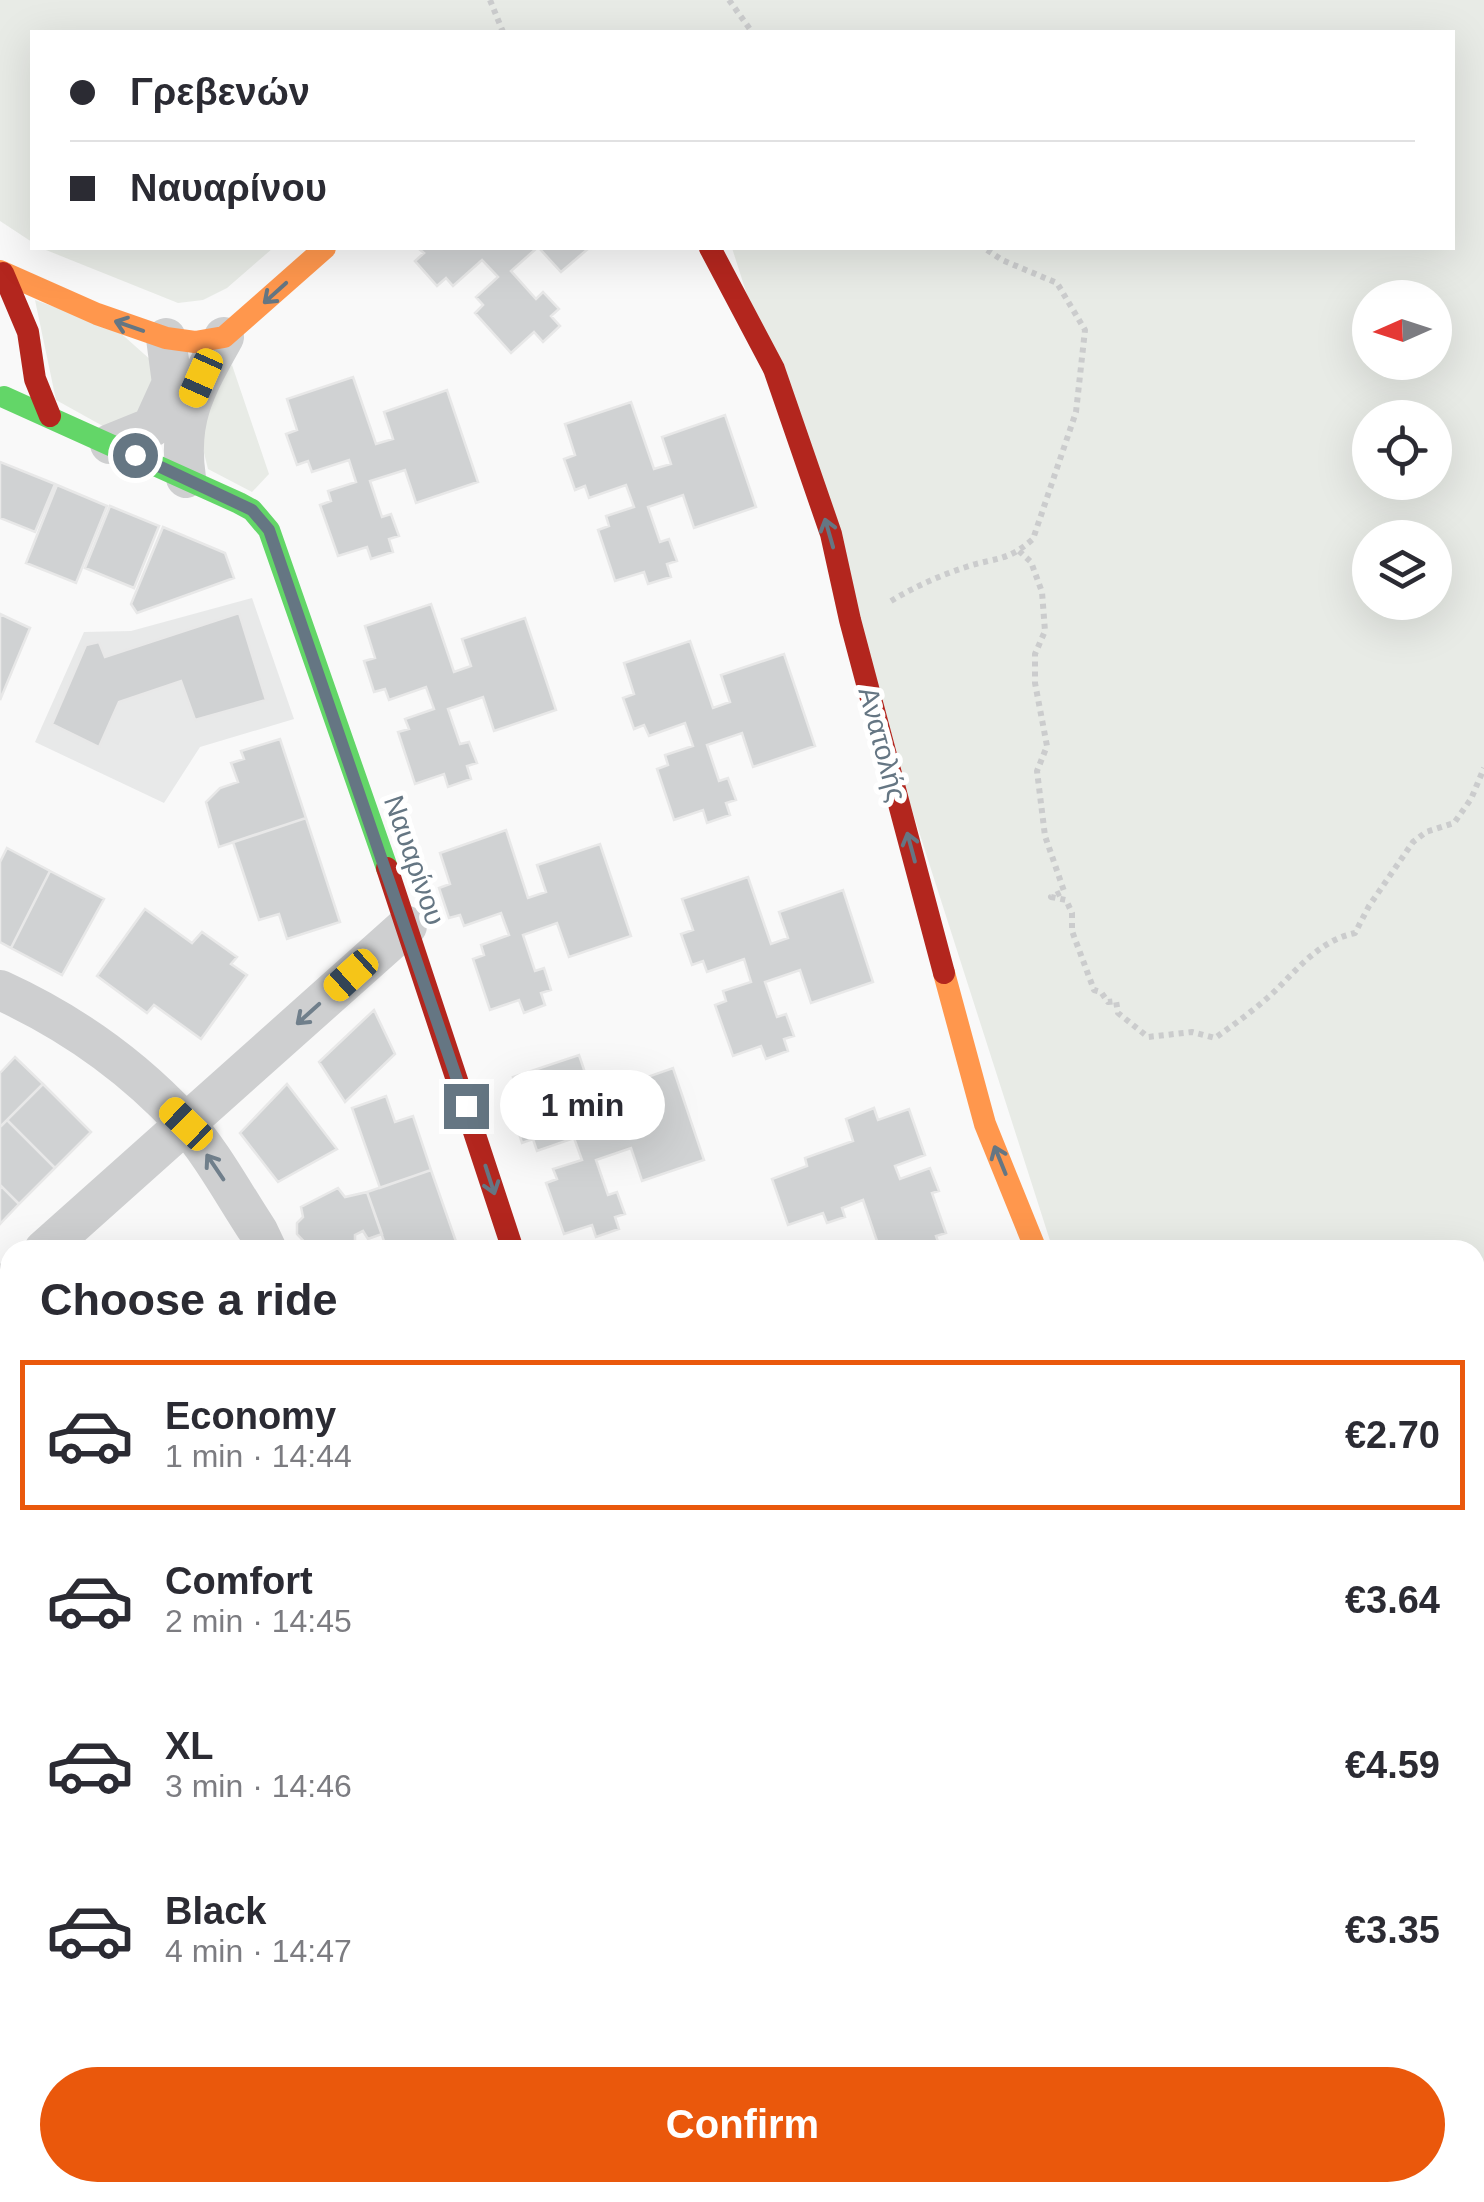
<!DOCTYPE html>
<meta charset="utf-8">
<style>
body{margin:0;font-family:Arial,sans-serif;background:#f7f7f7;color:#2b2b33;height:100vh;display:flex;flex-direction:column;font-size:38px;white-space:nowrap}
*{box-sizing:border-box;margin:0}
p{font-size:32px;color:#7c7c81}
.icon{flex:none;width:55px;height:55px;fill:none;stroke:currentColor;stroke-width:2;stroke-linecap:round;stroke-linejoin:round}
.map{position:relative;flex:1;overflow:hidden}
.sheet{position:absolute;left:0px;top:1240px;width:1485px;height:962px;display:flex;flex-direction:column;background:#fff;border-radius:30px 30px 0 0;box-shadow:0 10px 40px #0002}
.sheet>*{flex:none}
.hud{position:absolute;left:30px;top:30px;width:1425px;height:220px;border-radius:0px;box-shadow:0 10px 40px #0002;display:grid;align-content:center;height:220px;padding:0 40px;background:#fff}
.needle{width:65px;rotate:267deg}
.tools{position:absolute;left:1352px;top:280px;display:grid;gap:20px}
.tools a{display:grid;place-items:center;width:100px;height:100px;border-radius:50%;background:#fff;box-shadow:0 10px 40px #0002;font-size:50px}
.end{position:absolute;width:45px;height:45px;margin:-22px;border:12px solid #657683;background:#fff;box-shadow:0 0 0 5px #fff}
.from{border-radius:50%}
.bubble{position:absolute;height:70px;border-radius:35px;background:#fff;box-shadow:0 10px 40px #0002;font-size:32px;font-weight:700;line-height:70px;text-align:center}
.car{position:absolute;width:30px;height:60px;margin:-30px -15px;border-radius:12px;box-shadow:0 0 8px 2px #0007;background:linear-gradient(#f5c518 24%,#345 0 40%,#f5c518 0 76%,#345 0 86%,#f5c518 0)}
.hud b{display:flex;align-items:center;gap:35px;height:95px;font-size:38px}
.hud b+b{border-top:2px solid #e1e1e2}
.hud i{width:25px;height:25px;background:#2b2b33}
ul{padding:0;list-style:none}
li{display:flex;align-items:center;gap:30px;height:150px;margin:0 20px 15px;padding:0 20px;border:5px solid transparent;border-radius:0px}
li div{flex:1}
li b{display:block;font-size:38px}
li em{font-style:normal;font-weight:700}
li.selected{border-color:#ea580c}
li>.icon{width:90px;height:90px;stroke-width:1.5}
h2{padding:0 40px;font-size:45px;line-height:120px}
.button{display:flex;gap:20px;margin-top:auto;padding:20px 40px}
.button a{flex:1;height:115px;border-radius:60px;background:#ea580c;color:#fff;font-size:40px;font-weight:700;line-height:115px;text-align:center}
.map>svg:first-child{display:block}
.built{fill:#e8e9e9}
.green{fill:#e8ebe6;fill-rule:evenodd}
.building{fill:#d0d2d3;stroke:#e8e8e8;stroke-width:2.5}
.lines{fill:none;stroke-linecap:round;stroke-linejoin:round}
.path{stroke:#cbcccd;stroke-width:6;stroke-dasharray:5 5;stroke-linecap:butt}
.lane{stroke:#cecfd0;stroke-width:20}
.street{stroke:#cecfd0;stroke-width:40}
.fast{stroke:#63d668;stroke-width:22}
.slow{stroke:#ff974d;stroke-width:22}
.jam{stroke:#b3261e;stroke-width:22}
.oneway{stroke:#657683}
.oneway2{stroke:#707f8b}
.route{stroke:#657683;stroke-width:12}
.labels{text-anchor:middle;stroke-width:10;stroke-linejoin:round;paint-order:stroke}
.street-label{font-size:28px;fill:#657683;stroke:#fff}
</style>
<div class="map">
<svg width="1484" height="2202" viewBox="0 0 1484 2202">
<rect width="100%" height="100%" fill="#f9f9f9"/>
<path class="built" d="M252 598 294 719 200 747 164 803 35 742 84 632 131 631Z"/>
<path class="green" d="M0 0H1484V1386L1475 1398V1250H1053L732 248H1452V32H32V242L0 221ZM1370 298H1435V362H1370ZM1370 418H1435V482H1370ZM1370 538H1435V602H1370Z
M41 248H273L227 288 203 300 178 303Z
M35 300 116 329 162 370 138 418 110 430 56 400Z
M232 365 269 474 252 492 208 469 201 441 218 377Z
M1475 1550 1484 1563V1707L1475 1700Z"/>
<path class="building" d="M418 248H537L511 271 536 299 543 292 559 309 551 316 560 326 543 342 534 332 511 353 475 313 483 305 476 297 498 277 482 260 453 286 446 278 437 286 415 261 424 253Z
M539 248H589L561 272Z
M353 377 376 444 393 439 384 412 447 390 478 482 416 503 405 470 370 481 382 517 391 514 399 536 389 539 393 552 371 559 367 547 338 556 320 505 331 501 328 491 356 482 349 460 312 472 308 461 297 465 286 434 297 430 287 399Z
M631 402 654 469 671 464 662 437 725 415 756 507 694 528 683 495 648 507 660 542 669 539 677 561 667 564 671 577 648 584 644 572 615 581 598 530 609 526 606 516 634 507 626 485 589 498 585 486 575 490 564 459 575 455 565 424Z
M0 462 55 484 35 532 0 518Z
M57 485 107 506 76 583 26 563Z
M110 506 159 526 134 588 85 568Z
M163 527 225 553 234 578 137 613 131 604Z
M431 604 454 672 471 666 462 639 525 618 556 710 494 731 483 697 448 709 460 744 469 742 477 763 467 766 471 779 448 787 444 774 415 784 398 732 409 729 405 719 434 709 426 687 389 700 385 689 374 692 364 661 375 658 365 626Z
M239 613 266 700 195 720 181 681 119 702 99 747 52 724 86 645 99 642 105 657Z
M0 614 30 628 0 700Z
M690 641 713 708 730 702 721 675 784 654 815 746 753 767 742 733 707 745 719 781 728 778 736 800 726 803 730 815 707 823 703 810 674 820 657 769 668 765 665 755 693 746 685 723 649 736 644 725 634 729 623 698 634 694 624 663Z
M280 739 306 818 219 847 206 802 220 788 238 782 231 763 244 759 241 751Z
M306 818 340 922 287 939 279 914 259 920 233 842Z
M506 830 528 898 546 892 537 865 600 844 631 936 569 957 557 923 523 935 535 971 544 968 551 990 541 993 545 1005 524 1013 519 1000 490 1010 473 959 484 955 481 945 509 935 501 913 464 926 460 915 449 918 439 888 450 884 440 853Z
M7 848 50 871 11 948 0 942V862Z
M50 871 104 899 62 975 11 948Z
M748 877 771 944 788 938 779 912 843 890 873 982 811 1003 800 970 765 982 777 1017 786 1014 794 1036 784 1039 788 1051 766 1059 761 1046 733 1056 715 1005 726 1001 723 991 751 982 744 959 707 972 703 961 692 965 681 934 693 930 682 899Z
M145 909 192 943 202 932 237 957 231 964 247 975 201 1039 154 1005 147 1013 97 976Z
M374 1010 395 1054 345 1102 319 1062Z
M579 1055 602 1122 619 1117 610 1090 673 1068 704 1160 642 1181 631 1148 596 1160 608 1195 617 1192 625 1214 615 1217 619 1229 596 1237 592 1225 564 1234 546 1183 557 1179 553 1169 582 1160 574 1138 537 1151 533 1139 522 1143 512 1112 523 1108 513 1077Z
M15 1057 43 1084 0 1127V1073Z
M43 1084 91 1132 55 1168 7 1120Z
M287 1084 337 1149 278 1182 240 1133Z
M386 1096 395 1122 413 1116 431 1170 380 1188 352 1108Z
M874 1108 878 1120 909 1109 925 1155 895 1166 900 1179 930 1168 939 1191 932 1193 946 1233 936 1236 941 1250H880L863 1200 842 1208 845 1217 827 1223 823 1213 788 1225 772 1179 807 1166 805 1158 853 1141 846 1119Z
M7 1120 55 1168 19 1204 0 1185V1127Z
M431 1170 459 1250H403L402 1245 387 1250 367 1192Z
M0 1185 19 1204 0 1224Z
M338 1188 345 1197 367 1192 382 1234 368 1239 363 1231 355 1235V1243L335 1250H312L297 1234V1223L303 1217 301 1207Z
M0 1370 10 1392V1459L0 1464Z
M0 1576 10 1578V1616L0 1639Z
M10 1616V1680L0 1675V1639Z
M0 1787 10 1791V1845L0 1868Z
M1478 1822 1484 1832 1483 1967 1475 1954Z
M10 1982V2055L0 2043V1991Z
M170 2192 176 2202H105L98 2193Z
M195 2192H255L246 2202H204Z
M387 2192H463L470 2202H393Z
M463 2192H530L532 2195 521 2202H470Z
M709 2192H756L762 2202H695Z
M756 2192H815L824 2202H762Z
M981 2192H1079L1086 2202H987Z
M1312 2192H1393L1399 2202H1298Z"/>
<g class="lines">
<path class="path" d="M490 0 503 32
M729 0 752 32
M1019 551 1031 562 1042 592 1045 631 1035 654V683L1047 746 1037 771 1045 836 1064 891 1051 897 1066 900 1072 913V931L1094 990 1101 992 1108 1002 1116 1001 1118 1013 1148 1037 1192 1032 1215 1038C1239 1021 1264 1003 1284 982 1305 960 1326 939 1355 933L1369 906 1413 842 1426 832 1454 823 1471 799 1484 768
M891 601C914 587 941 575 966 567 996 557 1007 562 1033 539L1076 412 1085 330 1057 283 1002 260 984 248"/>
<path class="lane" d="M1475 1555 1484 1547"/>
<path class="street" d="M110 444 152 427 172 383 166 338
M186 478C177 419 196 387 224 337
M0 990C68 1021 132 1066 183 1121 212 1153 234 1195 258 1231L267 1250
M44 1250 407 926
M0 1290 10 1281
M0 1732 10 1736
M1475 2037 1484 2031
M41 2192 47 2202
M887 2192 896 2202
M1451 2192 1456 2202
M0 2196 10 2192
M1223 2202 1237 2192"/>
<path class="fast" d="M4 397 239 503 252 510 269 530 387 868
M617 2202 632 2192"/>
<path class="slow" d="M0 271 97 314 166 338 195 342 224 337 325 248
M944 973 985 1124 1036 1250
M1475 1734 1484 1742"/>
<path class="jam" d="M710 248 774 369 831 534 850 620 944 973
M3 273 28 332 35 379 50 416
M387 868 513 1250"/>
</g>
<defs><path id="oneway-shaft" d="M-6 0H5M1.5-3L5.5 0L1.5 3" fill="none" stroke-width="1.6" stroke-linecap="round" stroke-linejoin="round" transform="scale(2.5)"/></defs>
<g class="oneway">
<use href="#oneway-shaft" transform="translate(275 293) rotate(138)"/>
<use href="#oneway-shaft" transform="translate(129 326) rotate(-161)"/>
<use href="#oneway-shaft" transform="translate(829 533) rotate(-106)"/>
<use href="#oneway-shaft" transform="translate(911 847) rotate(-105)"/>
<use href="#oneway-shaft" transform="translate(1000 1160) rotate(-112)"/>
<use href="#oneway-shaft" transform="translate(490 1180) rotate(72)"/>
</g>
<g class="oneway2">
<use href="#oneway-shaft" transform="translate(308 1014) rotate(138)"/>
<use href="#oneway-shaft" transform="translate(215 1167) rotate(-124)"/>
</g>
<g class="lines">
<path class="route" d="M135 455 252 510 269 530 466 1106"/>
</g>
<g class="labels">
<g class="street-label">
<text transform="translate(883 744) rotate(75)" y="10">Ανατολής</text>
<text transform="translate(415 860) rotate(71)" y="10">Ναυαρίνου</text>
</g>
</g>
</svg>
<div class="tools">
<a><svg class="needle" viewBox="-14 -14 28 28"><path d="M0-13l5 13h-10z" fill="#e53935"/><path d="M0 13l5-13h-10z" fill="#7c7c81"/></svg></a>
<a><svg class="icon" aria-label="locate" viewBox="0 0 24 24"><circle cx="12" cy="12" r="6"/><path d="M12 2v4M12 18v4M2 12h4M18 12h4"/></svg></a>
<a><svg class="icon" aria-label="layers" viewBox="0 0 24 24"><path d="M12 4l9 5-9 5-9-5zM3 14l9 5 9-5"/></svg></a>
</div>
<i class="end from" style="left:135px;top:455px"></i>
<i class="end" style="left:466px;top:1106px"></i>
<div class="bubble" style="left:500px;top:1070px;width:165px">1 min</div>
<i class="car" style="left:201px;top:378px;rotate:204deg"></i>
<i class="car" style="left:351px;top:975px;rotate:228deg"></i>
<i class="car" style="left:186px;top:1124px;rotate:314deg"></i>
<div class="hud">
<b><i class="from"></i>Γρεβενών</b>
<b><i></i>Ναυαρίνου</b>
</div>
<section class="sheet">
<h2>Choose a ride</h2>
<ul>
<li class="selected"><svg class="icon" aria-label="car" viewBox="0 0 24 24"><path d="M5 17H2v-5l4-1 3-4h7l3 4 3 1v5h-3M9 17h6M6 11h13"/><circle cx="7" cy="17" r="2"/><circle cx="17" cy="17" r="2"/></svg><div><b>Economy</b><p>1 min · 14:44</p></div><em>€2.70</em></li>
<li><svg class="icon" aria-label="car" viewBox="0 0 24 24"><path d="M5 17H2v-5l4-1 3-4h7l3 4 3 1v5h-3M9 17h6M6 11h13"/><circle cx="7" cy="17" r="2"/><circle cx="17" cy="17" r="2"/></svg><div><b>Comfort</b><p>2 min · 14:45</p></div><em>€3.64</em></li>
<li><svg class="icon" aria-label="car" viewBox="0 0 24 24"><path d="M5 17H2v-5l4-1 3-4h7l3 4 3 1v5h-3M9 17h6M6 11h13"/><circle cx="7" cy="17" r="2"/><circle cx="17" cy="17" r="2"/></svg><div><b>XL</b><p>3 min · 14:46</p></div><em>€4.59</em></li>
<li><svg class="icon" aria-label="car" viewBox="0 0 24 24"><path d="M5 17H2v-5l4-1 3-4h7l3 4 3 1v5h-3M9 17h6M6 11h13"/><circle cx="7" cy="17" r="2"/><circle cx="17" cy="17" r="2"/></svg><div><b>Black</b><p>4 min · 14:47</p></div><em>€3.35</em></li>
</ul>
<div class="button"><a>Confirm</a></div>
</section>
</div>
